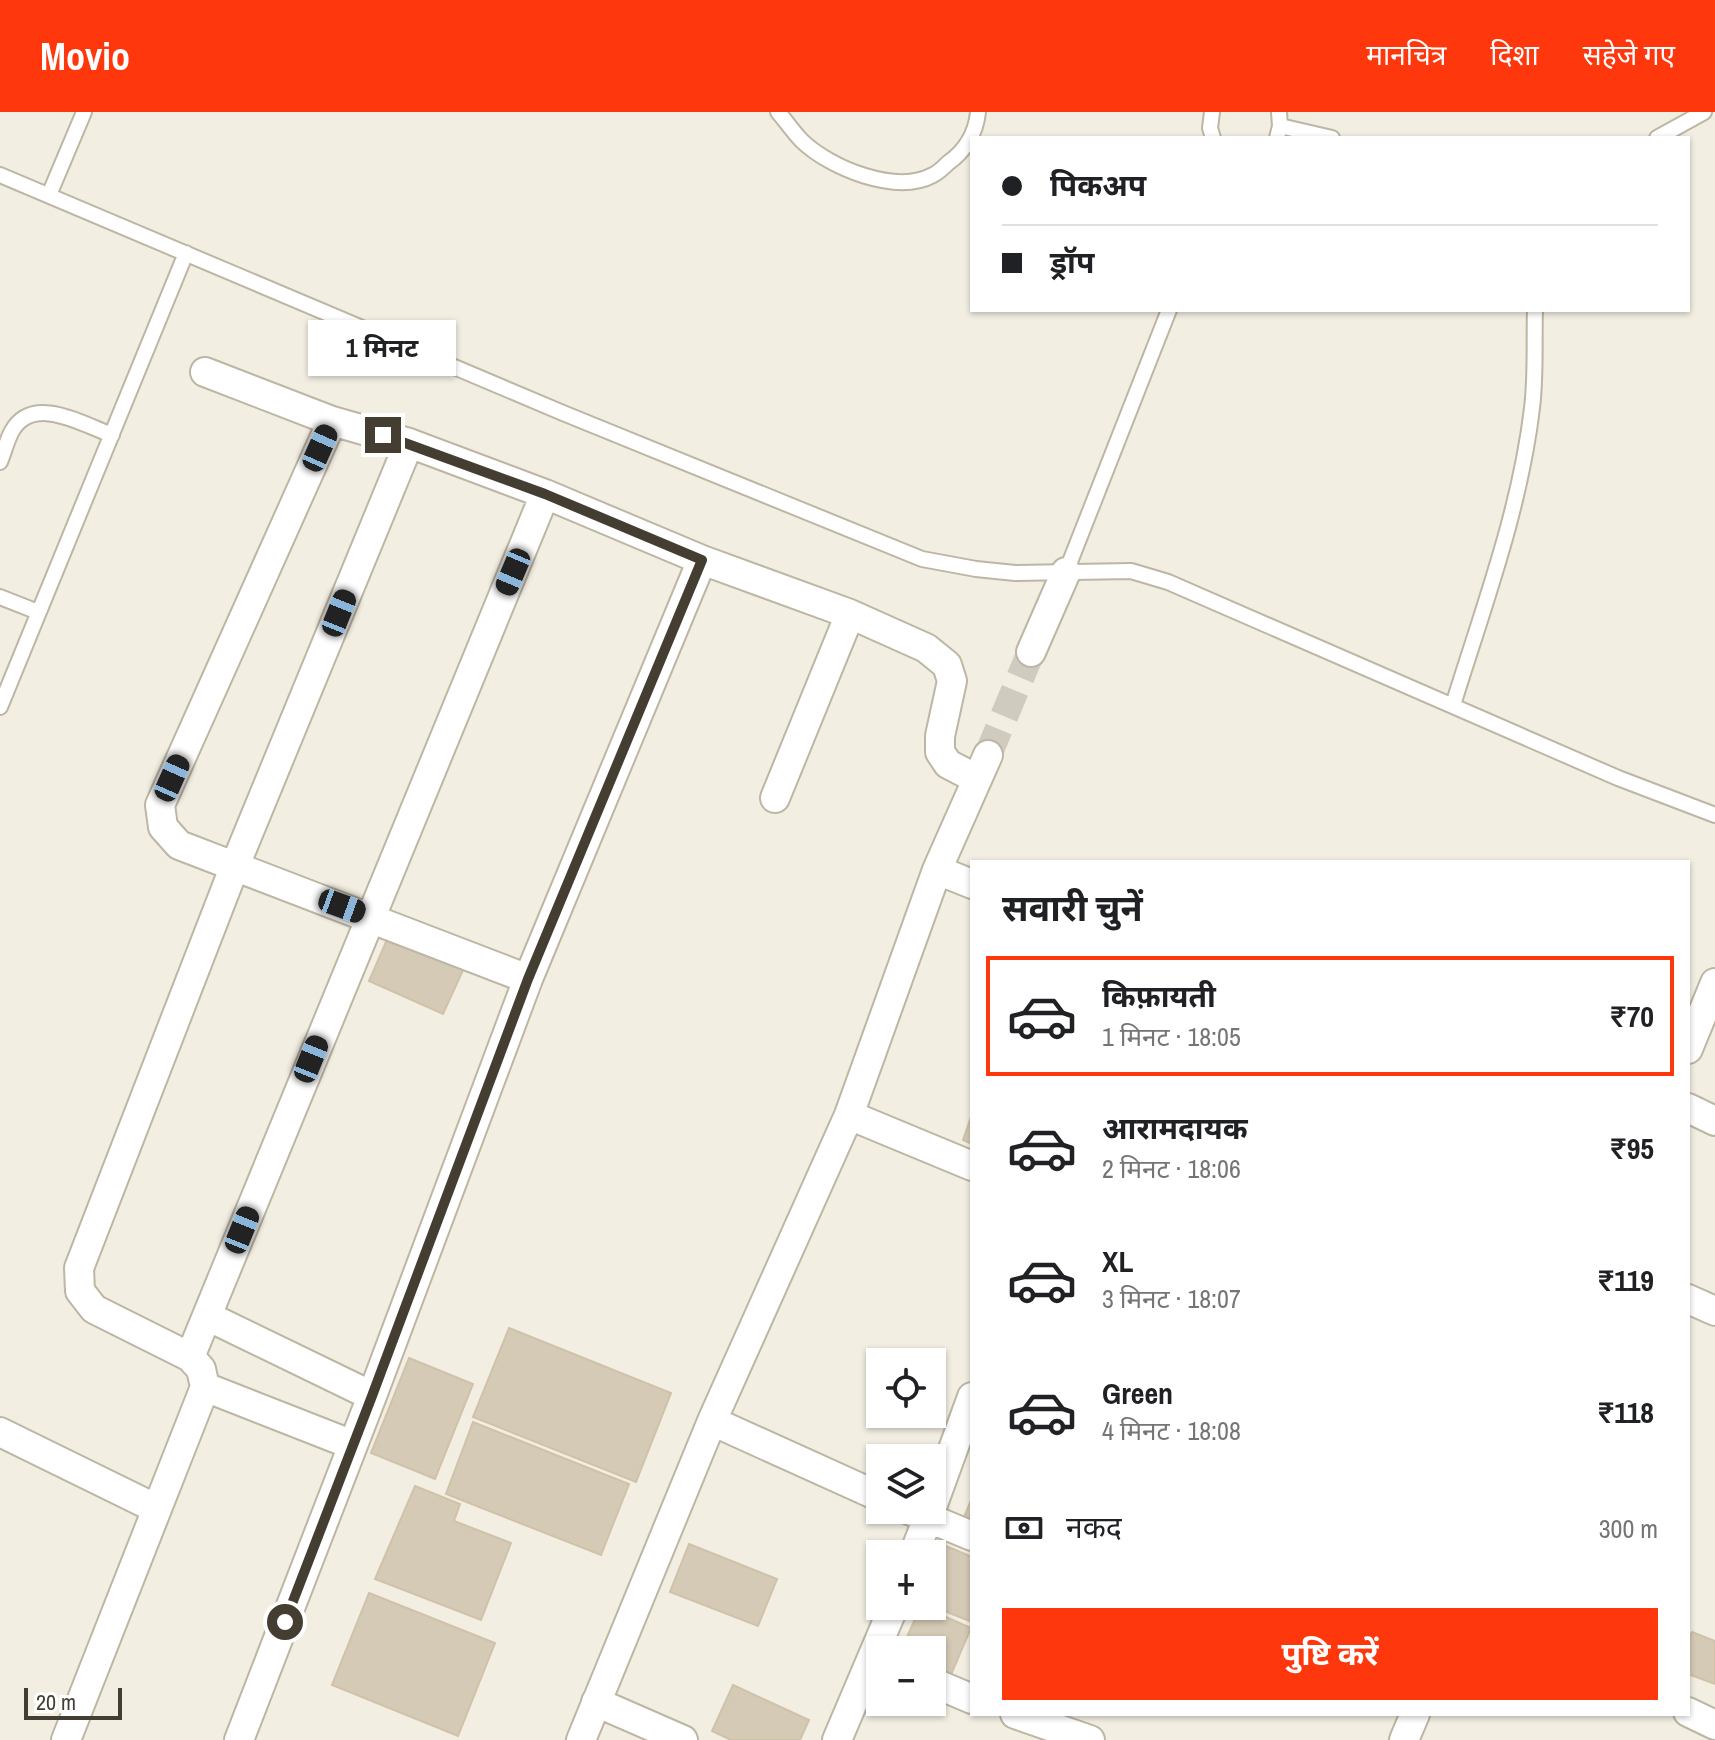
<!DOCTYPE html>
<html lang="hi">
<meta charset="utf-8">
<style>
body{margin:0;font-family:"Archivo Narrow","Noto Sans Devanagari",sans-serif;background:#f6f6f6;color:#202124;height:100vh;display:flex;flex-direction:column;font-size:30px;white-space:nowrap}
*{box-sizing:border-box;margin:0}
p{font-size:26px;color:#757577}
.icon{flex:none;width:44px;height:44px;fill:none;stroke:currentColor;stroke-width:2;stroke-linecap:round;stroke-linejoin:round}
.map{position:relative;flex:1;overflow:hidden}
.panel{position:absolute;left:970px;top:748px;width:720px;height:856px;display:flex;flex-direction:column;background:#fff;border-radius:0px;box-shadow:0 2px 6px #0004}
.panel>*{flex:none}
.banner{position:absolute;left:970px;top:24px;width:720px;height:176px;border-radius:0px;box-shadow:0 2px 6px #0004;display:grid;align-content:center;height:176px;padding:0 32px;background:#fff}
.buttons{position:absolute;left:866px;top:1236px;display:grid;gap:16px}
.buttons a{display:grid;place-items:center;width:80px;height:80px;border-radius:0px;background:#fff;box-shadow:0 2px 6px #0004;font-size:40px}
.scale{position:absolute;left:24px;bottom:20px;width:98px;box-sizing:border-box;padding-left:8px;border:4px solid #443d32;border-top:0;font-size:22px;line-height:28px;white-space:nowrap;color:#443d32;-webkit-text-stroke:6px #fff;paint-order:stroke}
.end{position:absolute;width:36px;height:36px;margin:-18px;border:10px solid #443d32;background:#fff;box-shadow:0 0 0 4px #fff}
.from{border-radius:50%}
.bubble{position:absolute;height:56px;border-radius:0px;background:#fff;box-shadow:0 2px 6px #0004;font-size:26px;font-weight:700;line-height:56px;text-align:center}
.car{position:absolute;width:24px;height:48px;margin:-24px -12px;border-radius:10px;box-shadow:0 0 6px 2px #0007;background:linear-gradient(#222 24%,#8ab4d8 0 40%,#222 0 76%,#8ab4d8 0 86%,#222 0)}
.banner b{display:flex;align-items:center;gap:28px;height:76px;font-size:30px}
.banner b+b{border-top:2px solid #e0e0e0}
.banner i{width:20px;height:20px;background:#202124}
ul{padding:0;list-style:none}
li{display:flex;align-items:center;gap:24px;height:120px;margin:0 16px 12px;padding:0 16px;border:4px solid transparent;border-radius:0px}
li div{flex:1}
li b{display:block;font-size:30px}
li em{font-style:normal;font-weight:700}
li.on{border-color:#ff370c}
li>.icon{width:72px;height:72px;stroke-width:1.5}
h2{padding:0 32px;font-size:36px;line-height:96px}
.pay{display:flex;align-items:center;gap:20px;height:88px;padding:0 32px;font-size:30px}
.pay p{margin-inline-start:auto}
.button{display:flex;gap:16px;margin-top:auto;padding:16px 32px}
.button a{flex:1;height:92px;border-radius:0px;background:#ff370c;color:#fff;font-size:32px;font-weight:700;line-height:92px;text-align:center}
header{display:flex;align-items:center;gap:48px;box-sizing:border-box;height:112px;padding:0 40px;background:#ff370c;color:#fff}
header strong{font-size:38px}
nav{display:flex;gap:44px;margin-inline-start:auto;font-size:28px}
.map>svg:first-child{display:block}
.building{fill:#d4cab6;stroke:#d0c2a9;stroke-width:2}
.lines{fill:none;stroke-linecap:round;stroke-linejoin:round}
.street-tunnel{stroke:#cfcbbf;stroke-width:28;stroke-dasharray:28 14;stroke-linecap:butt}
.lane-casing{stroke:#beb6a4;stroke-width:18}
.street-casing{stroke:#beb6a4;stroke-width:32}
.lane{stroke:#fff;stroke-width:14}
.street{stroke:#fff;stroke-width:28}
.route{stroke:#443d32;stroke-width:10}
</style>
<header>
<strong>Movio</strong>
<nav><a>मानचित्र</a><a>दिशा</a><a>सहेजे गए</a></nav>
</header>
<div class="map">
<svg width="1715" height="1628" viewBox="0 0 1715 1628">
<rect width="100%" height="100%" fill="#f2eee2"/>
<path class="building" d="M389 823 464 856 443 902 369 869Z
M972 1002V1032L963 1028Z
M509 1216 671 1281 636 1370 473 1305Z
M409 1246 473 1272 435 1367 371 1341Z
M473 1310 629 1372 601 1443 446 1382Z
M415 1374 460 1392 454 1409 511 1431 481 1508 375 1467Z
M972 1386V1408L964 1405Z
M689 1432 777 1467 758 1514 670 1480Z
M946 1434 972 1445V1510L932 1494V1469Z
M369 1481 495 1531 458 1624 332 1573Z
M921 1494 971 1516 947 1572 932 1565V1538H901Z
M1692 1520 1715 1529V1572L1688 1562V1531Z
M733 1573 809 1608 800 1628H731L712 1619Z"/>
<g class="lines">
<path class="street-tunnel" d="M988 643 1031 540"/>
<defs>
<path id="lane" d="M778 0C786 9 793 20 802 29 830 56 896 83 933 63 939 60 944 55 948 51 965 39 976 21 978 0
M1212 0 1210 16 1213 26
M1280 14 1332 26
M1277 26 1280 14 1279 0
M1657 26 1704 0
M0 63 563 301 922 447 976 457 1015 461 1131 459 1168 470 1618 666 1715 703
M49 83 84 0
M0 350C4 340 7 328 12 319 33 282 82 312 112 323
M1066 460 1169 198
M0 485 38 500
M1453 593C1483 496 1520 398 1532 296 1536 264 1534 230 1535 198
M0 595 186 141"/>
<path id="street" d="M205 260 332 309 409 331 545 382 702 448 850 502 926 536 947 553 952 569 940 624V640L948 652 977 667
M332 309 160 693 163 715 179 733 528 867
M1031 540 1066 460
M775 686 850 502
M937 758 972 772
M1688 937 1715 871
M1688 996 1715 1009
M849 1003 972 1054
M1688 1187 1715 1199
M207 1204 372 1284
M190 1245 545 382
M205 1275 353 1333
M712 1309 880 1385
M0 1320 157 1397
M932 1395 972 1285
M909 1398 972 1424
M914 1442 931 1398
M932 1570 972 1587
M596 1590 683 1628
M1688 1600 1715 1613
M1015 1602 1090 1628
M66 1628 205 1275 201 1257 190 1245 94 1197 80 1179 79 1156 234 756 409 331
M239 1628 372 1284 528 867 702 448
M581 1628 712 1309 849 1003 937 758 988 643
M837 1628 894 1494
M1404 1628 1415 1602"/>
</defs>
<use href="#lane" class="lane-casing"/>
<use href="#street" class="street-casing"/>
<use href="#lane" class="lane"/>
<use href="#street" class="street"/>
</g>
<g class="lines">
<path class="route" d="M285 1510 372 1284 528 867 702 448 545 382 383 323"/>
</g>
</svg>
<div class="buttons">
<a><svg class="icon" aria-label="locate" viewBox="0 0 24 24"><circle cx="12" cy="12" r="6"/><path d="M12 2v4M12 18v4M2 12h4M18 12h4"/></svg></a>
<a><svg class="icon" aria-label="layers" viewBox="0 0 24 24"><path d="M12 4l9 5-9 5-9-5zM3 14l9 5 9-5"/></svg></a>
<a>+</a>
<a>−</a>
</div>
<div class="scale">20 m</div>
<i class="end from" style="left:285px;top:1510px"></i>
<i class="end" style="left:383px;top:323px"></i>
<div class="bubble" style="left:308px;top:208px;width:148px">1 मिनट</div>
<i class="car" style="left:320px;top:336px;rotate:24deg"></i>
<i class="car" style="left:513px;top:460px;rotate:203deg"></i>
<i class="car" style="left:339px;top:501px;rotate:22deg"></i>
<i class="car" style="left:172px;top:666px;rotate:24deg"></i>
<i class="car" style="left:342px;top:794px;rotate:110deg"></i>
<i class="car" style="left:311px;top:947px;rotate:22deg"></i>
<i class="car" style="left:242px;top:1118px;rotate:22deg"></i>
<div class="banner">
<b><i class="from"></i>पिकअप</b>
<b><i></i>ड्रॉप</b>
</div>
<section class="panel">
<h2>सवारी चुनें</h2>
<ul>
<li class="on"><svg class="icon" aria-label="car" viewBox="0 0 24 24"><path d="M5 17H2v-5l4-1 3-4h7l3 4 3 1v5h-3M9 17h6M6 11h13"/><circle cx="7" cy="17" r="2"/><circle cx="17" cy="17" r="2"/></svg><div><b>किफ़ायती</b><p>1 मिनट · 18:05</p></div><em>₹70</em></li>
<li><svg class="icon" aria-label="car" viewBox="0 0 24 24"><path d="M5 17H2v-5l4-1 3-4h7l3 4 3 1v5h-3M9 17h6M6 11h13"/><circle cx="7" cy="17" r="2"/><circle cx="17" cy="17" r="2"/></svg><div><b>आरामदायक</b><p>2 मिनट · 18:06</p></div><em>₹95</em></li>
<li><svg class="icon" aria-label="car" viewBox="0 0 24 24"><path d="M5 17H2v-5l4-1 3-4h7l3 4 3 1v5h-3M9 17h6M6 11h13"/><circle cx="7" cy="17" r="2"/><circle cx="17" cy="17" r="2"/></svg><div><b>XL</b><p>3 मिनट · 18:07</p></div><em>₹119</em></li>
<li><svg class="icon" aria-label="car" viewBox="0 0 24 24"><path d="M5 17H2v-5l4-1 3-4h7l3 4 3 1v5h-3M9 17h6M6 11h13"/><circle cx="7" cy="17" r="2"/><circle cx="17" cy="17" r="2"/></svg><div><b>Green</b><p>4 मिनट · 18:08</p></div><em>₹118</em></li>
</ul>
<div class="pay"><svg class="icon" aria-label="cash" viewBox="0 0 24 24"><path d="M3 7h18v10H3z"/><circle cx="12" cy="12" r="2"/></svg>नकद<p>300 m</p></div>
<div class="button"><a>पुष्टि करें</a></div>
</section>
</div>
